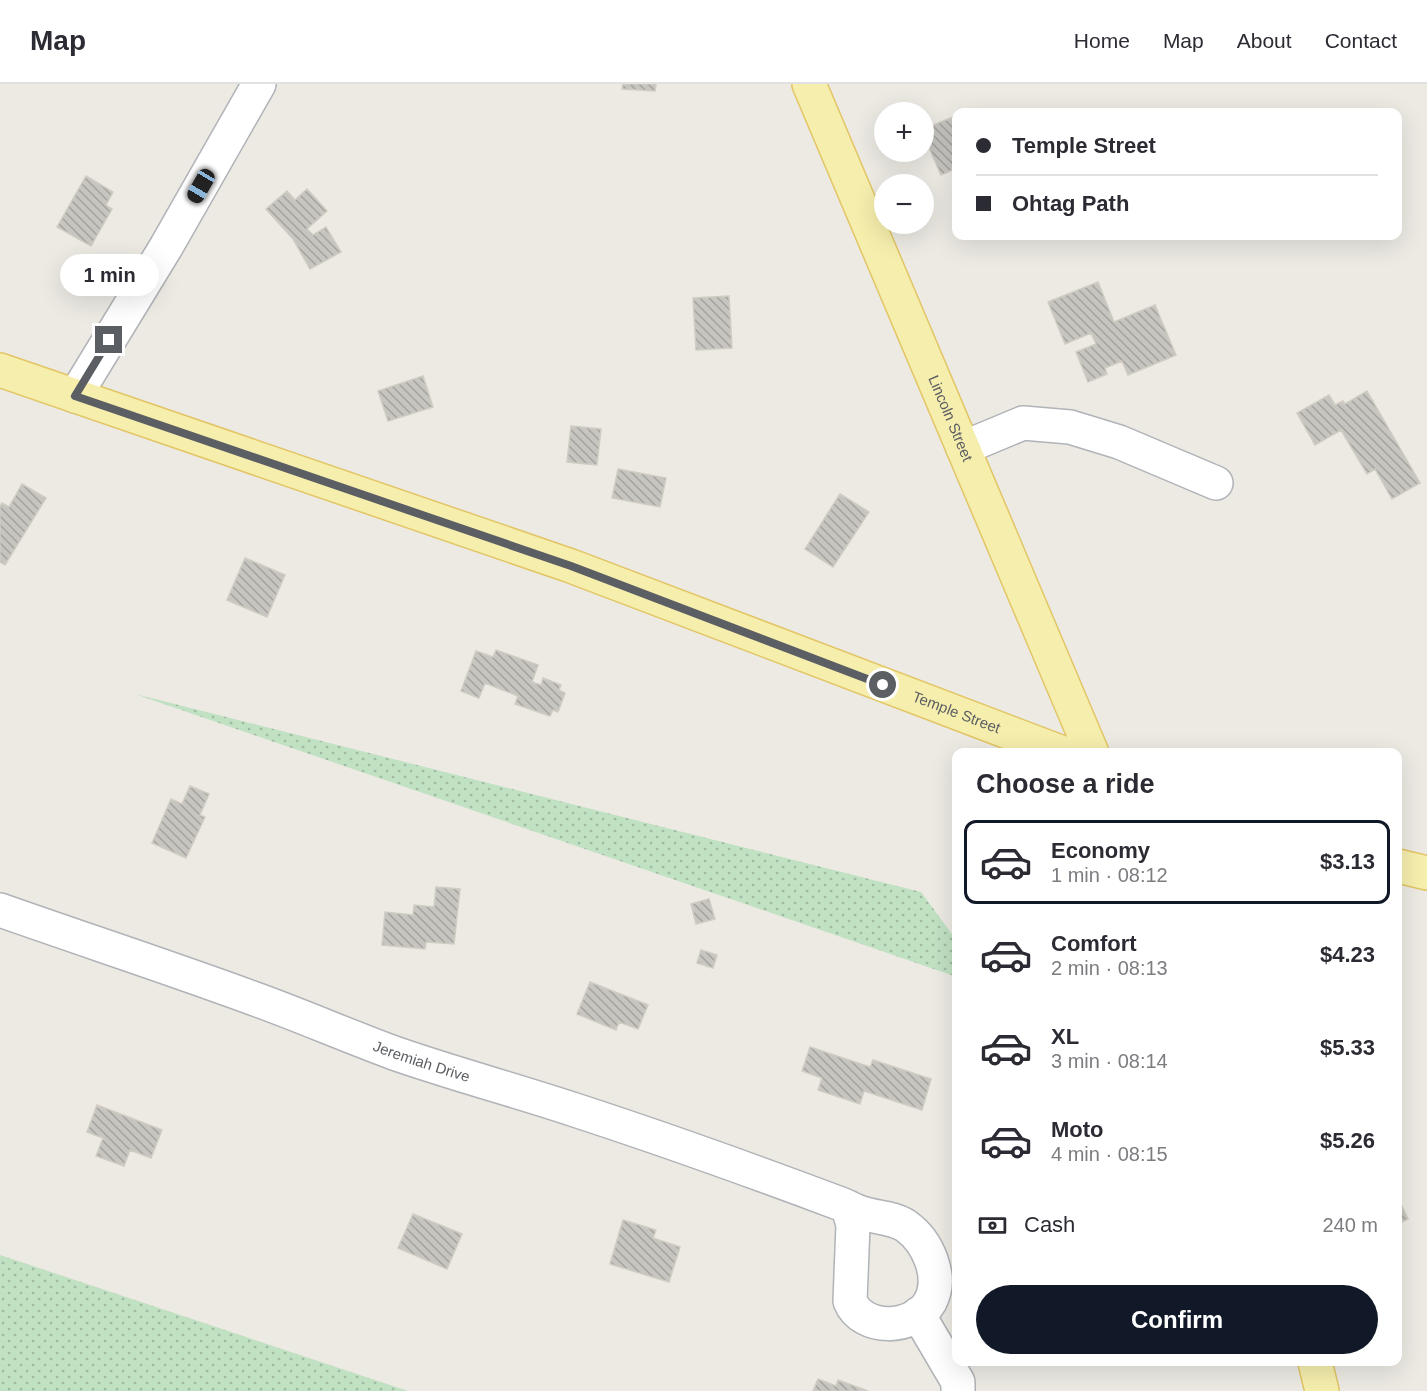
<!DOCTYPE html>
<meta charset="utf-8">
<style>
body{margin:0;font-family:Helvetica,sans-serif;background:#f7f7f7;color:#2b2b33;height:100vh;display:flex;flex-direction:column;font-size:22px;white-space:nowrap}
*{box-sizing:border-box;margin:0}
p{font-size:20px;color:#7c7c81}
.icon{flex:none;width:33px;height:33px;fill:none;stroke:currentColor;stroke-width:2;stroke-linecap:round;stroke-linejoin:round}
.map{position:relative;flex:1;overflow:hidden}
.details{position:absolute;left:952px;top:664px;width:450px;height:618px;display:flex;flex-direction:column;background:#fff;border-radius:12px;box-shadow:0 6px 24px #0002}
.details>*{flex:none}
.guide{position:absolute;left:952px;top:24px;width:450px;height:132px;border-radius:12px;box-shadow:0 6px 24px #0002;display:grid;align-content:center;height:132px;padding:0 24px;background:#fff}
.controls{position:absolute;left:874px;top:18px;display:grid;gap:12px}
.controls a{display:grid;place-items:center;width:60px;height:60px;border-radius:50%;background:#fff;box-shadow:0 6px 24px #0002;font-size:30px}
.end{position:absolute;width:27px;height:27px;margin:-14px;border:8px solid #5b5e62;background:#fff;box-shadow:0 0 0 3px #fff}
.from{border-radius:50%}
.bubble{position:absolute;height:42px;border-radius:21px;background:#fff;box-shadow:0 6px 24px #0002;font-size:20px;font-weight:800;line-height:42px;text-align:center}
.car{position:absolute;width:18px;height:36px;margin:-18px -9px;border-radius:8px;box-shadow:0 0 4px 2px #0007;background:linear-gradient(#222 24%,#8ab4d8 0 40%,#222 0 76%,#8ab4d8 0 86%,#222 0)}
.guide b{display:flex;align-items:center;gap:21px;height:57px;font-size:22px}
.guide b+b{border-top:2px solid #e1e1e2}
.guide i{width:15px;height:15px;background:#2b2b33}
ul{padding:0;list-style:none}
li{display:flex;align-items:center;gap:18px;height:84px;margin:0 12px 9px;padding:0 12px;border:3px solid transparent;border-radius:12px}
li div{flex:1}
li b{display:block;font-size:22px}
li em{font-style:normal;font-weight:800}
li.active{border-color:#111827}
li>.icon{width:54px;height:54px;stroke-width:1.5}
h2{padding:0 24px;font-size:27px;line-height:72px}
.pay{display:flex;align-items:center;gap:15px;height:66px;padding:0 24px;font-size:22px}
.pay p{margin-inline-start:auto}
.action{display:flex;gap:12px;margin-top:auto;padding:12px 24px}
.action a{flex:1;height:69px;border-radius:36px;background:#111827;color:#fff;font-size:24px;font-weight:800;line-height:69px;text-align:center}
header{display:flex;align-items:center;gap:36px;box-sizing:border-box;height:84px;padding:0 30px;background:#fff;border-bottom:2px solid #e1e1e2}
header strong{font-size:28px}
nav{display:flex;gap:33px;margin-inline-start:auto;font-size:21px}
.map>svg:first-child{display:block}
.park{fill:url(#park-dots)}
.building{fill:url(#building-back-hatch);stroke:#d0ccc2;stroke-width:1.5}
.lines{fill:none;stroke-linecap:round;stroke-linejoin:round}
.minor-casing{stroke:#b0b3b7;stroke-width:36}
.major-casing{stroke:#e2c565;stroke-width:36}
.minor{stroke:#fff;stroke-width:33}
.major{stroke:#f6eead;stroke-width:33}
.route{stroke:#5b5e62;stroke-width:8}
.labels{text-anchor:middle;stroke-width:6;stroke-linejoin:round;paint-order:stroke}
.street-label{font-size:15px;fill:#5b5e62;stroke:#fff}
</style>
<header>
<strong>Map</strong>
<nav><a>Home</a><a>Map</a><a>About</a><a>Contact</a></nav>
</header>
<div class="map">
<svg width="1427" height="1307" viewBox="0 0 1427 1307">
<defs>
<pattern id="park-dots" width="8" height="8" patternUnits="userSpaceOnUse" patternTransform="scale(1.5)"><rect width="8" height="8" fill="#c1e1c3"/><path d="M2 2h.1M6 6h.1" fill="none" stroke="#a0baa2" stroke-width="1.8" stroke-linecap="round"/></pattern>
<pattern id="building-back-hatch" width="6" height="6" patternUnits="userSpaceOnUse" patternTransform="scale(1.5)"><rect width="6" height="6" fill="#c7c5c0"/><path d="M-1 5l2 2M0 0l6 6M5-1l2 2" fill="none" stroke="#a5a39f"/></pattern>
</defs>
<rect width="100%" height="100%" fill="#eceae3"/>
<path class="park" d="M135 610 921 808 957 857V893Z
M0 1171 408 1307H0Z"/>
<path class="building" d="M623 0H656L655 7 622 5Z
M953 33 957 43V84L941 91 924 52V45Z
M86 92 113 108 106 121 112 125 91 162 57 143Z
M307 105 327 127 307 145 313 151 326 143 341 168 310 185 293 155 266 125 287 107 295 116Z
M1098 198 1114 238 1155 221 1176 271 1128 291 1122 277 1105 284 1107 290 1088 298 1076 268 1096 260 1091 249 1065 260 1048 218Z
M729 212 732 264 696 266 693 214Z
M423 292 433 323 388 337 378 307Z
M1367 307 1420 399 1392 415 1375 385 1367 390 1341 346 1315 361 1297 329 1329 311 1335 321 1343 317 1345 320Z
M571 342 601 345 597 381 567 378Z
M618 385 666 394 660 423 612 414Z
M22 400 46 414 5 481 0 478V422L2 419 9 423Z
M840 410 869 428 833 483 805 465Z
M245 474 285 491 267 533 227 516Z
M496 566 538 581 532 598 541 601 543 594 561 601 559 606 565 609 558 628 553 626 550 632 515 620 518 612 485 599 479 614 461 607 476 567 493 573Z
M190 702 209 710 200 731 205 733 186 774 152 759 171 715 182 720Z
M436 803 460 805 454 860 426 858 425 865 382 861 385 828 413 831 414 821 434 823Z
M709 815 715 835 696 840 691 820Z
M701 866 717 871 713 884 697 879Z
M590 898 648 921 638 945 619 938 616 946 577 930Z
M810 963 870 983 873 976 931 995 922 1026 864 1007 860 1020 818 1006 822 994 802 987Z
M97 1021 162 1046 151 1074 130 1066 124 1082 96 1072 103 1054 87 1048Z
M1398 1114 1408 1135 1398 1140Z
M413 1130 462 1150 447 1185 398 1164Z
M623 1136 656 1146 653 1154 680 1163 669 1198 610 1180Z
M818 1295 836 1302 838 1296 868 1307H813Z"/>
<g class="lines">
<defs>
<g id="minor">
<path d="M75 312 166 163 259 0"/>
<path d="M963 364 1023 339 1070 343 1119 358 1216 399"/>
<path id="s1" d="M0 826C85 856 171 884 255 915 302 932 348 952 394 969 454 990 515 1006 575 1026 664 1055 753 1087 841 1120 848 1123 855 1127 862 1129 876 1134 893 1133 906 1142 927 1157 944 1192 930 1218 913 1247 862 1247 850 1217L853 1141 848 1123"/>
<path d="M918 1230 958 1298V1307"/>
</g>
<g id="major">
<path id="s2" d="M809 0 1092 669"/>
<path id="s3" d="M0 286 571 482 1063 669"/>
<path d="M1398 782 1427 789"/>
<path d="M1315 1278 1322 1307"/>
</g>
</defs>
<use href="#minor" class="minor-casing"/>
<use href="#major" class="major-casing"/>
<use href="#minor" class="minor"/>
<use href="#major" class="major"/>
</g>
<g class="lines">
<path class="route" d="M109 256 75 312 571 482 883 601"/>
</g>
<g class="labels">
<g class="street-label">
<text dy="5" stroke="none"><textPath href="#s2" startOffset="363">Lincoln Street</textPath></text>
<text dy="5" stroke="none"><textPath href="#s3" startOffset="1016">Temple Street</textPath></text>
<text dy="5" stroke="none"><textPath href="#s1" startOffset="448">Jeremiah Drive</textPath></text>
</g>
</g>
</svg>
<div class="controls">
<a>+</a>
<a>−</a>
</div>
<i class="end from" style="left:883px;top:601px"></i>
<i class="end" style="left:109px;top:256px"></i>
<div class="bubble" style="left:60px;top:170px;width:99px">1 min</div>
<i class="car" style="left:201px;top:102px;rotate:210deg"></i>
<div class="guide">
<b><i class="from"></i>Temple Street</b>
<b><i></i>Ohtag Path</b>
</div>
<section class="details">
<h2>Choose a ride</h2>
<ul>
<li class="active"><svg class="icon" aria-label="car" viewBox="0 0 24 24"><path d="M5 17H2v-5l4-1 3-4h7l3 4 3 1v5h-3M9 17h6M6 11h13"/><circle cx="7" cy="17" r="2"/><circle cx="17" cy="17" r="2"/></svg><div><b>Economy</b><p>1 min · 08:12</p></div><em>$3.13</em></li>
<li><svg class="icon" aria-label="car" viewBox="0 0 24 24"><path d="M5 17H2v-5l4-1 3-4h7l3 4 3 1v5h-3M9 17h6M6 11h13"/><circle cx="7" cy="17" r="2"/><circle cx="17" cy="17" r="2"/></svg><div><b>Comfort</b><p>2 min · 08:13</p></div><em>$4.23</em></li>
<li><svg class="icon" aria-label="car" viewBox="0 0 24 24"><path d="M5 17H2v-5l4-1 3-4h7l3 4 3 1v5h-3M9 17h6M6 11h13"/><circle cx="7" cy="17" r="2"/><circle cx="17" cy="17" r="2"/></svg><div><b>XL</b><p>3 min · 08:14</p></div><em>$5.33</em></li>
<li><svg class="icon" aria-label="car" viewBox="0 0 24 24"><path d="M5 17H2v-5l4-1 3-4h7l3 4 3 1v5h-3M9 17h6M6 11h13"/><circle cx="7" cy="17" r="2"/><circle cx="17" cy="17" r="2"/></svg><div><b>Moto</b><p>4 min · 08:15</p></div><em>$5.26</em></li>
</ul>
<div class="pay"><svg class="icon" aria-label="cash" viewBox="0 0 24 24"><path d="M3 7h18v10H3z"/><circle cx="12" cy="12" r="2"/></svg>Cash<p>240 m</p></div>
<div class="action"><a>Confirm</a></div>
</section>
</div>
